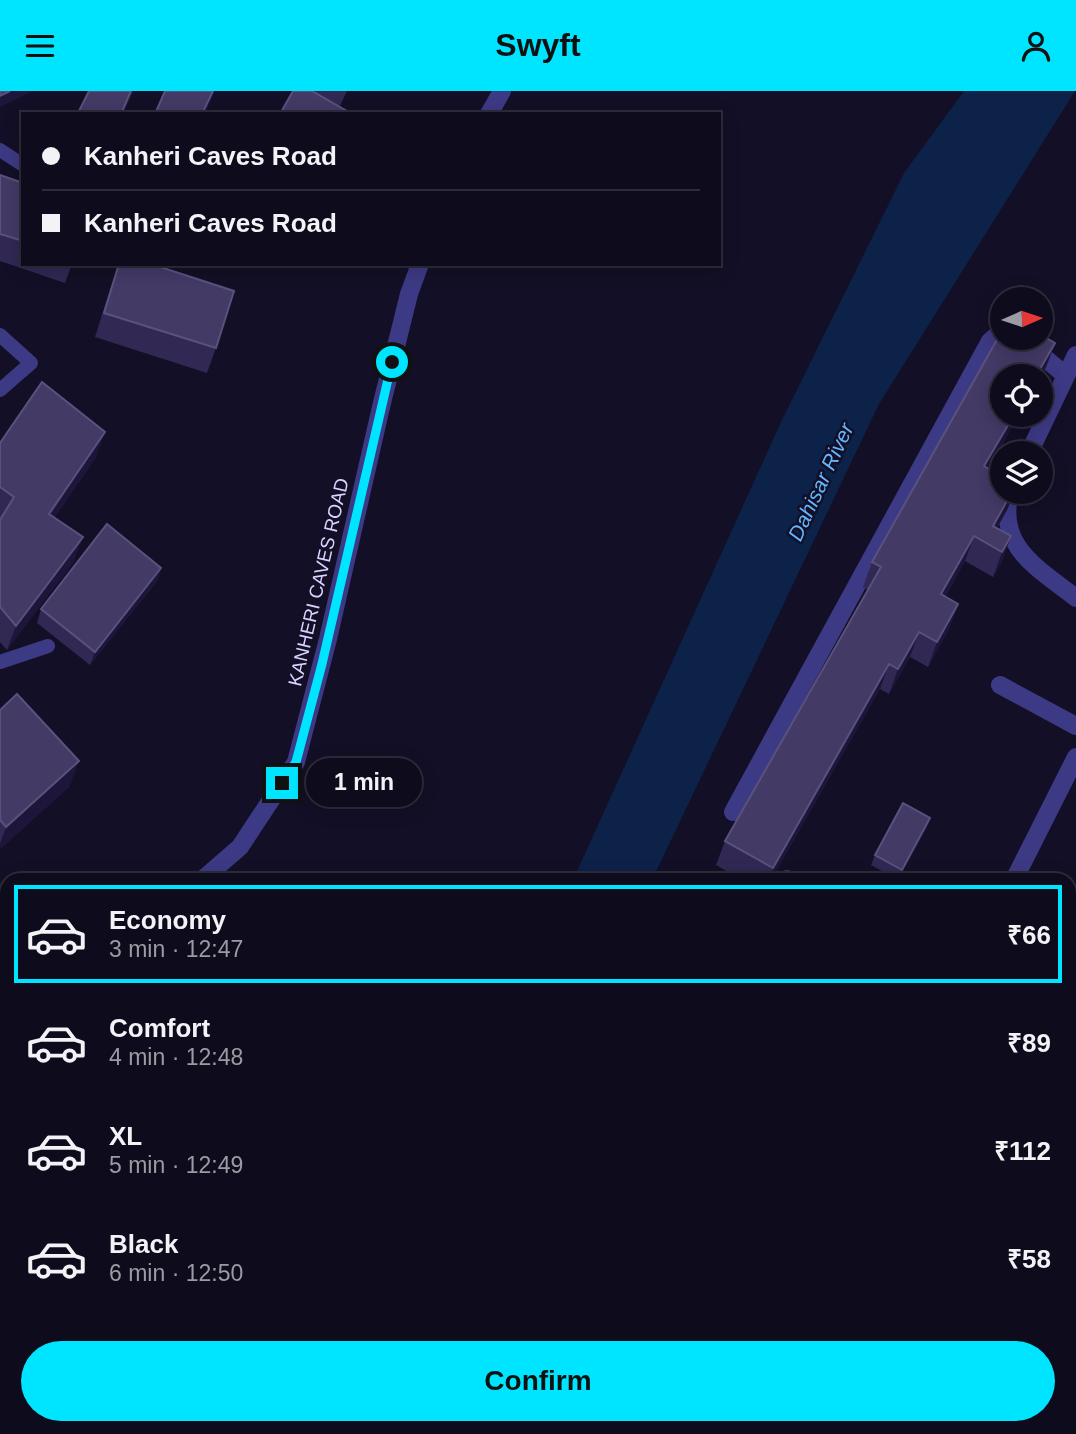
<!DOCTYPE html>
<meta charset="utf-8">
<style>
body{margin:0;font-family:Arial,sans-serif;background:#171425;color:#f1f3f6;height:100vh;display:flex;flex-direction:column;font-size:26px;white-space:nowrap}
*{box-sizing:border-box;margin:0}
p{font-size:23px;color:#9b9ba3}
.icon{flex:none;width:38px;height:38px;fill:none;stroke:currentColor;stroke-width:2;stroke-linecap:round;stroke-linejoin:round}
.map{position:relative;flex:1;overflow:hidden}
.details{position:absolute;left:0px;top:782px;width:1076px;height:562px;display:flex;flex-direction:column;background:#0e0b1c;border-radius:21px 21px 0 0;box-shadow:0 4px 18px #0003,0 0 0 2px #2e2b3b}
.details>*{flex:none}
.banner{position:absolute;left:21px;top:21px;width:700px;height:154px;border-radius:0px;box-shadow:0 4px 18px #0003,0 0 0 2px #2e2b3b;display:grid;align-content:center;height:154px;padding:0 21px;background:#0e0b1c}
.needle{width:46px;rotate:87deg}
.buttons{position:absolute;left:990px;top:196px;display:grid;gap:14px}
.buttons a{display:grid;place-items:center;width:63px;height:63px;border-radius:50%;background:#0e0b1c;box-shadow:0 4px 18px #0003,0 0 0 2px #2e2b3b;font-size:35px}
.end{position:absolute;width:32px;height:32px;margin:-16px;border:9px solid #00e5ff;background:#111;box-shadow:0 0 0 4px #111}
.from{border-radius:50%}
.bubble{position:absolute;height:49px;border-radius:24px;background:#0e0b1c;box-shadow:0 4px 18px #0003,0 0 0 2px #2e2b3b;font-size:23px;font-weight:700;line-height:49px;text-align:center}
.banner b{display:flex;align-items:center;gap:24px;height:66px;font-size:26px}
.banner b+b{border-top:2px solid #2e2b3b}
.banner i{width:18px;height:18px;background:#f1f3f6}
ul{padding:12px 0 0;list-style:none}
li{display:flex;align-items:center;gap:21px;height:98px;margin:0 14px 10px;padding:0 7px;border:4px solid transparent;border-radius:0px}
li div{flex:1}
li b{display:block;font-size:26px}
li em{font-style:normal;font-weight:700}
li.current{border-color:#00e5ff}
li>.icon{width:63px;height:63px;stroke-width:1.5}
.primary-button{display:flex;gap:14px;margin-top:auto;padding:14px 21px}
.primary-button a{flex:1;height:80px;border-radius:42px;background:#00e5ff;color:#111;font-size:28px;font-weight:700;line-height:80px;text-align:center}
header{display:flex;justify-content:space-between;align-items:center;height:91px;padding:0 21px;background:#00e5ff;color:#111;font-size:32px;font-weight:700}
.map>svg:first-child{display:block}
.water{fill:#0c2248}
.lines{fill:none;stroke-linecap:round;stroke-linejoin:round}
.path{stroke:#2fb8b0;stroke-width:4.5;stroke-dasharray:3.5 5;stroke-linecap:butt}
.service{stroke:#3d3a85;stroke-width:14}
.minor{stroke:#3d3a85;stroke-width:18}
.tertiary{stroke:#3d3a85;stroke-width:18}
.wall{fill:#312854}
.shaded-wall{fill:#1d163a}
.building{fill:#433a66;stroke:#5a527e;stroke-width:2}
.route{stroke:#00e5ff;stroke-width:9}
.labels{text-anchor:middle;stroke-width:5;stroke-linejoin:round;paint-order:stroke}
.street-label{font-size:19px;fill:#d9d4ff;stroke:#130f26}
.water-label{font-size:21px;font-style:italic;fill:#62b6ff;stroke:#130f26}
</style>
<header><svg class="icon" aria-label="menu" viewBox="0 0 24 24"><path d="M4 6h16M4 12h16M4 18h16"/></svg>Swyft<svg class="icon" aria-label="person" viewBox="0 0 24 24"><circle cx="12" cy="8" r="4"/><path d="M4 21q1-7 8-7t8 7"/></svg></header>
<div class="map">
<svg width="1076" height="1343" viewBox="0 0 1076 1343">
<rect width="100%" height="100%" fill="#130f26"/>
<path class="water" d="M964 0H1075L879 313 652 789H573L781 331 904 82Z
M133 1337H354L350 1343H127Z"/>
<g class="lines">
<path class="path" d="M0 967 7 973
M437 1337 443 1343"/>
<path class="service" d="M0 59 23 74
M0 244 31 272 0 299
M0 571 48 555"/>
<path class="minor" d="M489 23 502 0
M1021 247 1065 284
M1000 594 1076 635
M733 721 990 250 1003 239
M787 788 790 789
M202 789 240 756 296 671 328 548 381 316 409 203 420 173
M0 896 7 893
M1069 1141 1076 1137
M790 1337 794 1343
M1013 1337 1016 1343
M738 1343 741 1337"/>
<path class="tertiary" d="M1029 362 1076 264
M1010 401C996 456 1038 477 1076 507
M1014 789 1076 666
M1069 1007 1076 1019
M1069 1043 1076 1056"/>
</g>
<path class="wall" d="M293 0H347L340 15 325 7Z
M0 84 23 92V173H72L65 192 0 170Z
M118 173 216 257 207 282 95 246Z
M1003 238V247H1041V244L1055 252 1046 276 1041 285H1003V324H1019L988 378 1003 386V401H1014L1007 419 997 437 1011 445 1002 470 993 486 965 470 945 506 958 513 949 538 928 576 910 566 889 603 880 598 771 789H742L716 774 725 750 868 499 863 496 872 471Z
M0 352 96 366 54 427 74 470 7 559 0 551Z
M161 477 157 490 90 574 37 532 41 518Z
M0 619 70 695 0 758Z
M930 727 927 736 898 789 871 774 875 764Z
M1076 1240V1267L1069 1254V1249L1072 1243Z
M834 1337H875L873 1342 871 1343H837Z
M925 1337H972L975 1343H924V1341Z
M1023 1337H1061L1050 1343H1026Z"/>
<path class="shaded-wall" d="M10 0H33L0 16V5Z
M131 0H134L123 23H121Z
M213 0H215L205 23H202Z
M1055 252 1046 276 1041 285H1036Z
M1014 324H1019L975 400 984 375Z
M105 341 96 366 40 448 49 423Z
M1012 401H1014L1007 419 988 453 993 435Z
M974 445 965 470 932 528 941 503Z
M1011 445 1002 470 993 486 1002 461Z
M83 446 74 470 7 559 16 535Z
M161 477 157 490 90 574 95 561Z
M958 513 949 538 928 576 937 551Z
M919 541 910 566 889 603 898 578Z
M889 573 880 598 771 789H769L773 777Z
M79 670 70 695 0 758V753L6 736Z
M930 727 927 736 898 789 902 779Z
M1076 949V957L1069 960 1070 952Z
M1076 1322V1329L1069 1333V1325Z
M868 1337H875L873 1342 871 1343H856Z
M1047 1337H1061L1050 1343H1035Z"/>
<path class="building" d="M0 0H10L0 5Z
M89 0H131L121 23H80L78 22Z
M165 0H213L202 23H155Z
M293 0H312L352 23H280Z
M0 84 23 92V150L0 143Z
M119 173H151L234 200 216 257 104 222Z
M1003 238V247H1041V244L1055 252 1036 285H1003V324H1014L984 375 1003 386V401H1012L993 435 1011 445 1002 461 974 445 941 503 958 513 937 551 919 541 898 578 889 573 773 777 725 750 881 476 872 471Z
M42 291 105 341 49 423 83 446 16 535 0 516V429L14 406 0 396V352Z
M107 433 161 477 95 561 41 518Z
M17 603 79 670 6 736 0 729V619Z
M903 712 930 727 902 779 875 764Z
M1076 899V949L1070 952 1069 949V902Z
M1076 1240V1251L1072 1243Z
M1069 1292 1076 1306V1322L1069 1325Z
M842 1337H868L856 1343H845Z
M930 1337H972L975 1343H933Z
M1031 1337H1047L1035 1343Z"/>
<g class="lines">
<path class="route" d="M282 692 296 671 322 573 392 271"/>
</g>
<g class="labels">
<g class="street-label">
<text transform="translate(318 491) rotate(-77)" y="7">KANHERI CAVES ROAD</text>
</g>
<g class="water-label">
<text transform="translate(821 391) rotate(-65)" y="7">Dahisar River</text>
</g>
</g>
</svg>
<div class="buttons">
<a><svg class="needle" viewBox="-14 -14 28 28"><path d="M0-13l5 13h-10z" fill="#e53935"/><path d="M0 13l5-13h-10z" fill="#9b9ba3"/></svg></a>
<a><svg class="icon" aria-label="locate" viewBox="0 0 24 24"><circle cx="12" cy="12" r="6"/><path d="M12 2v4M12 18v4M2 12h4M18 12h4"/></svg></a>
<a><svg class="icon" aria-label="layers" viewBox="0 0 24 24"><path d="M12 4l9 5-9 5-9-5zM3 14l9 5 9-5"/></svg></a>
</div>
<i class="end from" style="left:392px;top:271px"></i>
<i class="end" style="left:282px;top:692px"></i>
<div class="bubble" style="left:306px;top:667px;width:116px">1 min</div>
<div class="banner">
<b><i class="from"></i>Kanheri Caves Road</b>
<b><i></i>Kanheri Caves Road</b>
</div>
<section class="details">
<ul>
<li class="current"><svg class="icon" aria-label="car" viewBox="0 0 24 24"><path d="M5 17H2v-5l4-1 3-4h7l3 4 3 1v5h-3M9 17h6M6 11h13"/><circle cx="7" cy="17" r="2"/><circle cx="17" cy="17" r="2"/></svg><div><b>Economy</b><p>3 min · 12:47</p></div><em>₹66</em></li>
<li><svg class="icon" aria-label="car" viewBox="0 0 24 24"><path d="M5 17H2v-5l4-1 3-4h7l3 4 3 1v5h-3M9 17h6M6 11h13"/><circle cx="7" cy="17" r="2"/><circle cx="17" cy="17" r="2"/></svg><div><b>Comfort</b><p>4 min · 12:48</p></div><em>₹89</em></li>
<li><svg class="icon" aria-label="car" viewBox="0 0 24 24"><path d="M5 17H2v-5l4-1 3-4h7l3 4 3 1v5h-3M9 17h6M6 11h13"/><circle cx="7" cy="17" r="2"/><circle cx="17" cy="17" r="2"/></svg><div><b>XL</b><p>5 min · 12:49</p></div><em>₹112</em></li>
<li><svg class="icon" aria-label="car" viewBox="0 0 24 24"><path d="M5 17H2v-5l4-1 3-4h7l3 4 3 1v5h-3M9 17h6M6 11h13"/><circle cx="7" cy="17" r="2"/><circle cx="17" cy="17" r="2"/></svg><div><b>Black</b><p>6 min · 12:50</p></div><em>₹58</em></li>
</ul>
<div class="primary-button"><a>Confirm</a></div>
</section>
</div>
